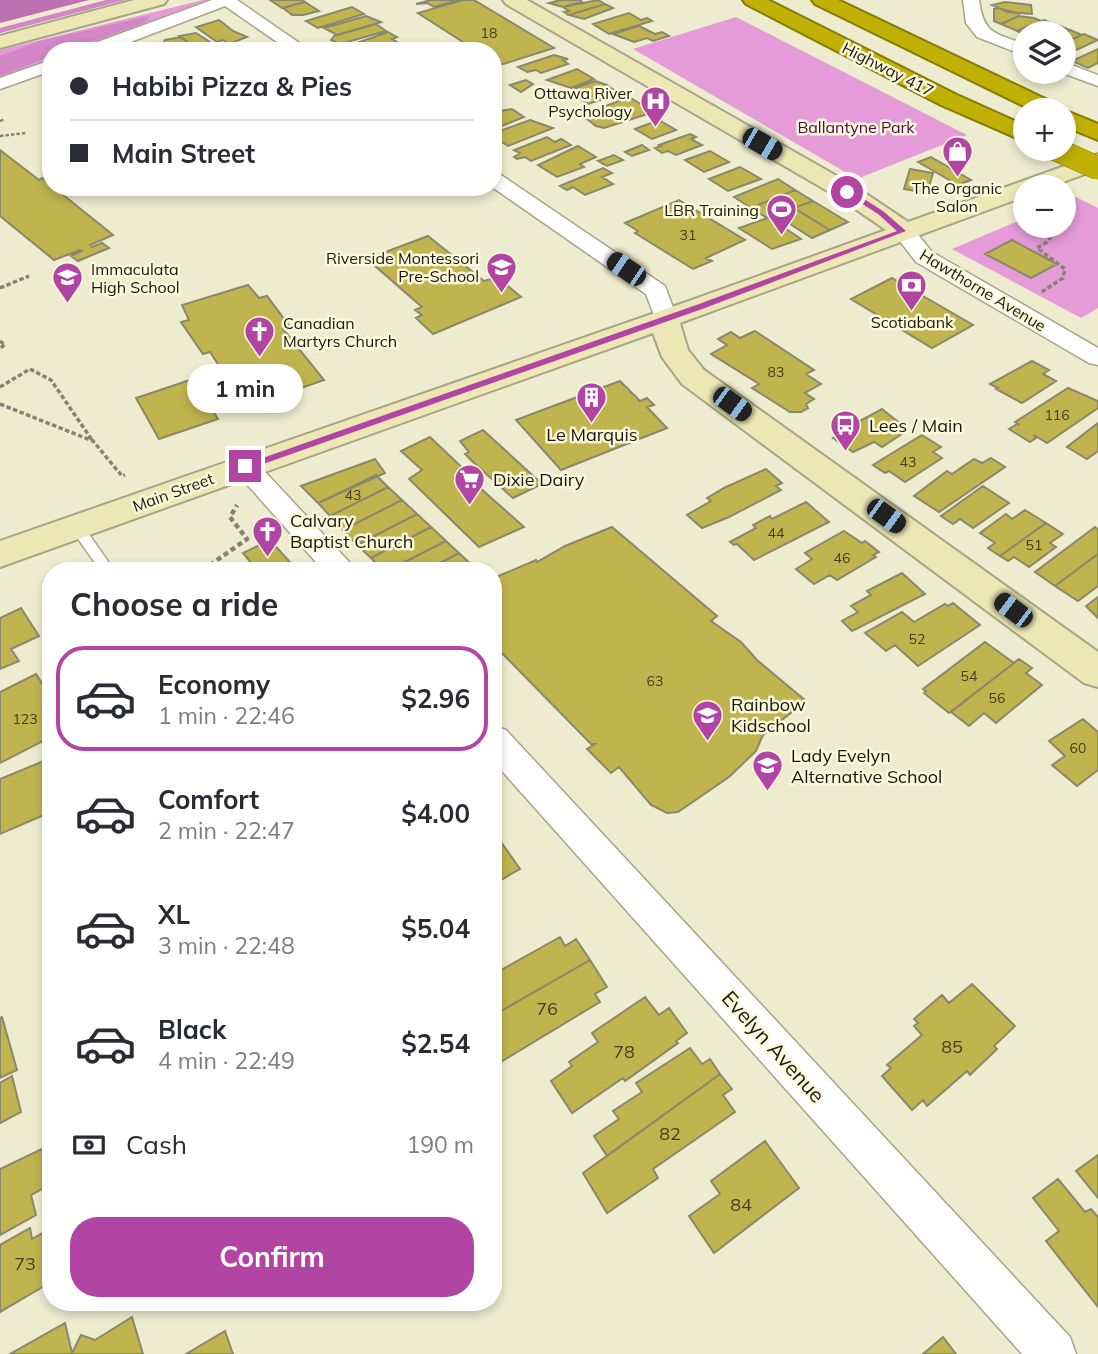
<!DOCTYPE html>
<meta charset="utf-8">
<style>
body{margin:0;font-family:Mulish,sans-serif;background:#f2f2f3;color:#2b2b33;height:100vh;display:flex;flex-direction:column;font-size:26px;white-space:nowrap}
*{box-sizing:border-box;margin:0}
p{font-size:23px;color:#7c7c81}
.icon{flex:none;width:38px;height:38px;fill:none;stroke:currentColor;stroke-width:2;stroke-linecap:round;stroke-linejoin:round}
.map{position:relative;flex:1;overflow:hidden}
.sheet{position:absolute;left:42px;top:562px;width:460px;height:749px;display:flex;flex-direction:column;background:#fff;border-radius:28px;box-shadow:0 4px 10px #0003}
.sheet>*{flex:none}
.hud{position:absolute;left:42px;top:42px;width:460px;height:154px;border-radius:28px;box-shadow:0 4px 10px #0003;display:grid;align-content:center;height:154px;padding:0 28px;background:#fff}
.buttons{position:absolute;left:1013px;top:21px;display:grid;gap:14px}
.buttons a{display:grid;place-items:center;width:63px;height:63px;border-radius:50%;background:#fff;box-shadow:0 4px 10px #0003;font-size:35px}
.end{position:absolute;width:32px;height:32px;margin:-16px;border:9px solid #b245a4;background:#fff;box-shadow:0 0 0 4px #fff}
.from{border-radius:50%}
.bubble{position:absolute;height:49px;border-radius:24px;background:#fff;box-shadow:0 4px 10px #0003;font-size:23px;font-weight:700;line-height:49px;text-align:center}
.car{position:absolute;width:21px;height:42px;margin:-21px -10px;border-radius:9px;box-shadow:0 0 5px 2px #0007;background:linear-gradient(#222 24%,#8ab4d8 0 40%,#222 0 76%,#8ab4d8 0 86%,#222 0)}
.hud b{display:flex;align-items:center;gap:24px;height:66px;font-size:26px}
.hud b+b{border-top:2px solid #e1e1e2}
.hud i{width:18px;height:18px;background:#2b2b33}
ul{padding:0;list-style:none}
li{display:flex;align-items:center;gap:21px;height:105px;margin:0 14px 10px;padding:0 14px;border:4px solid transparent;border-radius:28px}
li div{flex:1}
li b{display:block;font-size:26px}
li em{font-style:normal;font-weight:700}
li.selected{border-color:#b245a4}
li>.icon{width:63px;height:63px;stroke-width:1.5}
h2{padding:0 28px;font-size:32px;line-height:84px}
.pay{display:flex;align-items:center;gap:18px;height:77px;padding:0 28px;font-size:26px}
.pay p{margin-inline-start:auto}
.button{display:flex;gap:14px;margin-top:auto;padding:14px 28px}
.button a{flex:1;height:80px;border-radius:28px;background:#b245a4;color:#fff;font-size:28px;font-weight:700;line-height:80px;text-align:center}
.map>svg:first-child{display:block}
.green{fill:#e49bd8}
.forest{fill:#d286c5}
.water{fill:#bc72b0}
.building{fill:#c0b44e;stroke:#8a886c;stroke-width:2}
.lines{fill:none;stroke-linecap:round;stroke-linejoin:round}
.service-casing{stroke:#a7a488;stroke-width:3}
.minor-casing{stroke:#a7a488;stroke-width:3}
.secondary-casing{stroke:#a7a488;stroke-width:4}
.motorway-casing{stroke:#867a08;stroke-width:4}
.path-far2{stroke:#868470;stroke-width:2.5;stroke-dasharray:3.5 2;stroke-linecap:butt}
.path-far1{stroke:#868470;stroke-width:3.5;stroke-dasharray:4.5 2.5;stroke-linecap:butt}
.path{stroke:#868470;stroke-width:4.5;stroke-dasharray:5 3.5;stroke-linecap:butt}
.service{fill:#fff;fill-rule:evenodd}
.minor{fill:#fff;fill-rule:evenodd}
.secondary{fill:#ece7b4;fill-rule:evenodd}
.motorway{fill:#c1b006;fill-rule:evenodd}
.motorway-bridge-casing{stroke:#867a08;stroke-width:24;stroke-linecap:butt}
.motorway-bridge{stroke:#c1b006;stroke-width:23}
.route{fill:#b245a4}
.labels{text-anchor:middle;stroke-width:5;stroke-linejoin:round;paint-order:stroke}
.number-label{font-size:14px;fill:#433e1d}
.far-street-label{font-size:16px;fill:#19170d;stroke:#fcf9db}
.far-poi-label{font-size:16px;fill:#19170d;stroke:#fcf9db;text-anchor:end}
.far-park-label{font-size:16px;fill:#4b0544;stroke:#fcf9db}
.poi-label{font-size:18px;fill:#19170d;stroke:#fcf9db;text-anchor:start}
.near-number-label{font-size:18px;fill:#433e1d}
.near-street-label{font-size:21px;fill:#19170d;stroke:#fcf9db}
</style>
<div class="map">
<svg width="1098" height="1354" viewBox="0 0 1098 1354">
<rect width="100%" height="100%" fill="#eeecce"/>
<path class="green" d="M203 0H215L76 51H51V60L0 79V50Z
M736 17 967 135 857 179 633 49Z
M1076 197 1098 208V308L1081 318 952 249 1025 218 1026 226H1064V202Z"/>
<path class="forest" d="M106 0H125L0 33V28Z
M149 16 146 22 66 51H51V56L0 76V56L40 41Z"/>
<path class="water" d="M0 0H89L0 23Z"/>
<path class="building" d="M270 0H302L305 2 282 8Z
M431 0H459L434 7 427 3 416 4Z
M463 0H474L554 48 500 65 494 61V51H477L418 13Z
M561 0H580L582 2 563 7 549 3Z
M598 0 605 4 569 15 564 12 569 11 563 7Z
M305 2 319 11 303 15H292L283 8Z
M1005 2 1031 5 1032 14 1007 12 992 5Z
M605 4 613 8 584 19 569 15Z
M352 7 364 14 318 28 306 21Z
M997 8 1018 13 1019 16 1001 24 994 21V9Z
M629 13 641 20 647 18 652 21 609 34 593 24Z
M366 16 381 22 337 35 324 28Z
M1019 16 1034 18 1041 21 1017 31 1001 24Z
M219 20 233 31 247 37 229 44 223 40 217 42 196 27Z
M1044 20 1057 25 1038 33 1026 35 1017 31Z
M376 24 386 31 340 44 331 40 334 36Z
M1057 25 1070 30 1063 33H1038Z
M639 26 655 34 662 32 669 36 653 41 647 38 634 42 613 34Z
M1070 30 1082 35 1064 43 1063 33Z
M388 32 397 37 392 39 397 42 369 51H355L348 46Z
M196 33 221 49 200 51 179 36Z
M1084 34 1098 40 1070 53 1064 50V43Z
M181 37 200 51H172L163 43 165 40Z
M402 45 420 46 418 51H370Z
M1098 49V63L1088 68 1072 61Z
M554 55 568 59 563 60 568 64 541 73 536 70 527 72 518 67Z
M577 69 594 79 571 88 547 80Z
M526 80 533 84 521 92 510 85Z
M595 81 607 85 619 94 588 104 575 96 581 94 573 89Z
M629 97 654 112 604 128 596 126 582 115Z
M512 109 524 117 494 129V112Z
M530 120 553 128 508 146 499 140 494 142V133Z
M659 120 676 130 652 139 635 129Z
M690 134 696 137 691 139 702 145 676 155 668 151 662 153 655 148 661 146 659 145Z
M547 137 555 142 561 139 571 145 531 161 525 157 517 159 514 157 520 153 514 150Z
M642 145 649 150 632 156 625 152Z
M578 146 596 157 580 164 584 167 557 177 538 165Z
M0 150 39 180 42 178 113 235 90 245 92 247 102 243 109 248 78 261 71 256 82 251 80 250 54 260 0 216Z
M710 151 729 162 704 172 685 160Z
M614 155 623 160 607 166 598 161Z
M931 157 971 180 958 185 918 162Z
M740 167 761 179 728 191 709 179Z
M603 168 612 173 602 177 613 184 585 195 573 187 567 190 560 186Z
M910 169 933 173 927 193 904 189Z
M778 179 795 190 751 208 734 197Z
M795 190 813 201 767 218 751 208Z
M679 200 745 240 706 258 712 261 693 269 635 233 638 231 625 223Z
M813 201 848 222 830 230 794 208Z
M794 208 830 230 812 238 776 215Z
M776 215 787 222 780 225 801 239 772 249 739 228Z
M428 236 484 281 491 279 498 284 503 282 521 297 433 334 416 318 422 315 415 310 422 307 367 259Z
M1012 240 1057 264 1031 278 985 254Z
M892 278 973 325 932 348 851 299Z
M248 285 259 298 267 296 290 327 283 329 324 380 244 408 237 398 210 407 218 419 159 439 136 398 190 380 201 394 231 384 210 352 203 354 181 322 189 320 182 305Z
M755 331 814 370 806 374 821 384 805 393 814 399 806 404 808 408 801 412H790L752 388 759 384 711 354 727 345 718 339 731 332 740 338Z
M1032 361 1049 370 1043 374 1056 381 1022 403 996 389 998 388 990 384Z
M620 381 640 401 647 398 654 405 647 407 667 428 561 470 516 420Z
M1068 388 1098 401V408L1047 443 1034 435 1036 438 1030 442 1009 429 1017 424 1020 425 1015 422Z
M882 409 908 430 882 447 874 442 853 452 833 438 837 436 836 434Z
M1098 423V451L1087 459 1067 447Z
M483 430 542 484 513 498 474 463 465 454 469 452 460 441Z
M922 435 941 447 933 452 942 458 905 482 889 471 885 473 873 465Z
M430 437 473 478 470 479 524 527 479 547 409 479 422 470 401 451Z
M991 458 1005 467 939 512 914 496 947 471 952 474 974 459 982 463Z
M375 459 385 473 318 503 301 486Z
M766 469 782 483 776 486 781 490 729 517 702 528 687 515 711 501 707 498 724 488Z
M376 475 388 487 330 516 318 503Z
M983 486 1009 503 973 528 960 519 953 524 941 516Z
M388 487 402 500 343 530 330 516Z
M402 500 417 514 357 545 343 530Z
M806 502 829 522 754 560 737 544 734 545 730 542 756 528 753 525 770 516 772 519Z
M1025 510 1046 523 1000 556 988 548 995 543 980 533 1006 514 1012 519Z
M417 514 431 527 371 558 357 545Z
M1046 523 1063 534 1050 543 1056 547 1029 567 1014 557 1008 561 1000 556Z
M431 527 446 541 389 570H382L371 558Z
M612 527 717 616 711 621 741 642 757 660 806 701 763 735 756 751 729 777 678 812 667 813 651 805 619 767 611 773 587 749 595 744H591L494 645V578L536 560 537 562 565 546Z
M1095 527 1098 530V554L1055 586 1035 572Z
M844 531 862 543 865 541 879 552 873 555 876 557 837 580 830 575 814 584 796 569 812 559 805 553Z
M270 540 297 570H239L252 564 243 553Z
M446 541 459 553 427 570H389Z
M459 553 477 570H427Z
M1098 554V586L1078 601 1055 586Z
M902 573 925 594 852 631 842 621 858 612 851 606 871 595 867 591Z
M1098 597V618L1086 606Z
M953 603 980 625 918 666 895 645 886 651 865 633 902 612 914 622 945 604 948 606Z
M21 608 39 636 11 649 19 661 0 669V618Z
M985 642 1014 663 949 713 924 693 926 691 923 689Z
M1019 659 1032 668 1026 673 1042 685 996 723 984 713 969 726 951 712Z
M36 674 49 694 47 695 51 701V737L0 763V692Z
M1083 719 1098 732V770L1077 786 1052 765 1065 756 1049 741Z
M51 758V812L0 834V779Z
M501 842 520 869 494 884V847Z
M560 937 565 946 576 939 590 960 494 1015V974Z
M590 960 607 987 595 994 600 1002 494 1066V1015Z
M972 984 1015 1026 994 1046 997 1049 970 1075 967 1071 927 1106 923 1100 912 1110 882 1076 891 1068 887 1065 922 1035 914 1026 918 1023 914 1019 942 995 949 1003Z
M645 997 659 1015 669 1008 687 1033 676 1041 678 1043 625 1081 623 1078 572 1113 551 1081 572 1066 569 1062 598 1042 592 1033Z
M2 1017 17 1070 0 1078V1018Z
M690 1048 702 1064 710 1059 720 1074 607 1156 594 1136 619 1119 613 1111 642 1092 636 1083Z
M720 1074 732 1089 723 1095 735 1112 653 1169 658 1178 607 1213 583 1173Z
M12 1076 21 1112 0 1123V1083Z
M765 1141 799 1188 714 1253 689 1216 720 1194 711 1181Z
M44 1148 46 1158 51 1156V1184L31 1195 36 1215 0 1235V1169Z
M1098 1155V1198L1076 1171Z
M1058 1179 1085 1212 1091 1209 1098 1217V1307L1046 1241 1059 1231 1033 1198Z
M30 1228 32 1239 51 1228V1282L0 1312V1245Z
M132 1317 143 1354H10L65 1323 72 1353 81 1335 95 1340Z
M225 1331 233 1354H186Z
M943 1337 956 1354H923Z"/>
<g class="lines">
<defs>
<path id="service" d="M76 521 81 523 114 570H100L69 526Z"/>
<path id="minor" d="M212 0H237L311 51H290L225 6 107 51H81L84 47Z
M963 0H979C984 36 995 32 1026 45V56L977 37 966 23Z
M51 60V71L0 89V78Z
M1064 62 1098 75V86L1060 72H1064Z
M494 173 501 175 665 286 677 318 673 323H657L646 294 492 187Z
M903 225 911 226 932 252 1098 348V365L1089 363 916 262 892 231 895 226Z
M245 457 254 460 350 563 354 570H323L236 472 232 466 236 460Z
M494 726 506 730 1070 1337 1076 1354H1022L494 762Z"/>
<path id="secondary" d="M134 0H167L164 4 0 48V36Z
M503 0H527L856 187 908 222 1098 154V169L1050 187H1026V196L680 323 688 350 704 370 1098 652V687L1084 683 682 384 662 357 653 333 0 567V541L692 300 886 230 838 197 506 4Z"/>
<path id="motorway" d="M743 0H768L957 95 1026 126V142L941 105 746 4Z
M812 0H838L1058 105 1061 110H1032L815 4Z
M1063 110H1064L1098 124V140L1064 126Z"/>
</defs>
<use href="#service" class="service-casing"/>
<use href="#minor" class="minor-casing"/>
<use href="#secondary" class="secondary-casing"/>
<use href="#motorway" class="motorway-casing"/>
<path class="path-far2" d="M0 121 5 119
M0 136 26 133"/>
<path class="path-far1" d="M1037 226 1053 233 1047 242 1037 248 1065 269 1063 278 1040 293
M0 288 29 276
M0 341 5 345 0 348
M0 387 30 369 51 380 92 440
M0 404 93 441 122 476 125 475"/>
<path class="path" d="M203 570 247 539 230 517 237 505"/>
<use href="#service" class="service"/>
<use href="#minor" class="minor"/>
<use href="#secondary" class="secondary"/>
<use href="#motorway" class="motorway"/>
<defs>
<path id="motorway-bridge" d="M1055 149 1098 168"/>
</defs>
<use href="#motorway-bridge" class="motorway-bridge-casing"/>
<use href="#motorway-bridge" class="motorway-bridge"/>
</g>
<path class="route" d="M845 190H850L883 211 906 231 705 308 249 469 240 466 699 304 897 231 878 214 845 193Z"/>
<defs>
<symbol id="hospital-pin" viewBox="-11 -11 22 30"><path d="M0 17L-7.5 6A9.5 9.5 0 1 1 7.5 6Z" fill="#b245a4" stroke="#fcf9db"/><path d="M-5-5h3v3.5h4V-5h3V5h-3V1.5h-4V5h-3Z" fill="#fff"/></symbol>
<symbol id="shop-pin" viewBox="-11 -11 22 30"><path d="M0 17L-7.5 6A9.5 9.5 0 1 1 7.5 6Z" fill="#b245a4" stroke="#fcf9db"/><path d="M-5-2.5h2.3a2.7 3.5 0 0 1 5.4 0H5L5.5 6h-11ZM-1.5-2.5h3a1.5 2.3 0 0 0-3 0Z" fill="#fff"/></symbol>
<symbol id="stadium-pin" viewBox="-11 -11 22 30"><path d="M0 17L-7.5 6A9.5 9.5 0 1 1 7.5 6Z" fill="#b245a4" stroke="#fcf9db"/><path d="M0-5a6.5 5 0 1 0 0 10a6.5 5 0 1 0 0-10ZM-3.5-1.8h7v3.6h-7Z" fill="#fff"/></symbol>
<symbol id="school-pin" viewBox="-11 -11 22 30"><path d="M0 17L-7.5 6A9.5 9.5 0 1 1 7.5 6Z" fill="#b245a4" stroke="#fcf9db"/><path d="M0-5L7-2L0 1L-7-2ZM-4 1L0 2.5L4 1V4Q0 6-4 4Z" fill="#fff"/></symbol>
<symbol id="bank-pin" viewBox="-11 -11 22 30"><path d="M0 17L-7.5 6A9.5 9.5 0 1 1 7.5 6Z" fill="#b245a4" stroke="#fcf9db"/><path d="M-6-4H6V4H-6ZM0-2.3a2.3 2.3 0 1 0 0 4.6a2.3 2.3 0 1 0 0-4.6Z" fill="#fff"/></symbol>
<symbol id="church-pin" viewBox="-11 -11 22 30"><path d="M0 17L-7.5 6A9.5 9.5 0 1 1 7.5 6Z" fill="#b245a4" stroke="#fcf9db"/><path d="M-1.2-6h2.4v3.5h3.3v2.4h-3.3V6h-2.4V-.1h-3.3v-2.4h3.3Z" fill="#fff"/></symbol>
<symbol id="building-pin" viewBox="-11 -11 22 30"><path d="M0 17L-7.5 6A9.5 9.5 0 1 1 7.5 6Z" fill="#b245a4" stroke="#fcf9db"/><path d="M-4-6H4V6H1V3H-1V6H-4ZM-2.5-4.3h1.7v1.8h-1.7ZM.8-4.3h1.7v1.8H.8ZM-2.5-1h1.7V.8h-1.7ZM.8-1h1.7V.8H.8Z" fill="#fff"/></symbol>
<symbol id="bus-pin" viewBox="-11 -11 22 30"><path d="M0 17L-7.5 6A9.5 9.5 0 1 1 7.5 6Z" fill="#b245a4" stroke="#fcf9db"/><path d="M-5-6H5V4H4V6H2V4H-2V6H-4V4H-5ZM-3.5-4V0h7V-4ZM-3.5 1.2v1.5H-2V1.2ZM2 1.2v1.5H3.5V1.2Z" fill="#fff"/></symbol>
<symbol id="supermarket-pin" viewBox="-11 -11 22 30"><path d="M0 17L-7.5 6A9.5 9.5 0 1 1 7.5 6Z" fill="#b245a4" stroke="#fcf9db"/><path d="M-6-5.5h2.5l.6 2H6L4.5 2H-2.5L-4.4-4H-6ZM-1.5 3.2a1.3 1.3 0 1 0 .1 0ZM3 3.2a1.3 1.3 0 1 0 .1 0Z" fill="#fff"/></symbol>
</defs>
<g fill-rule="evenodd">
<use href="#hospital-pin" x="638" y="84" width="35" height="47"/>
<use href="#shop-pin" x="940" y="134" width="35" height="47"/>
<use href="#stadium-pin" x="764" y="192" width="35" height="47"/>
<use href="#school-pin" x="484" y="250" width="35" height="47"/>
<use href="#school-pin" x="50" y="260" width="35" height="47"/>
<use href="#bank-pin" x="894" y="268" width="35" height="47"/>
<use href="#church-pin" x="242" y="314" width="35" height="47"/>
<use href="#building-pin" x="574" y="380" width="35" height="47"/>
<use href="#bus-pin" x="828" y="408" width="35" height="47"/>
<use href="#supermarket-pin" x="452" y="462" width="35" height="47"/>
<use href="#church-pin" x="250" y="514" width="35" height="47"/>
<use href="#school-pin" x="690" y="698" width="35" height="47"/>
<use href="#school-pin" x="750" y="748" width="35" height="47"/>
</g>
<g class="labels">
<g class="number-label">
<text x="489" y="38">18</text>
<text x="688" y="240">31</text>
<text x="776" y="377">83</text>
<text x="1057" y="420">116</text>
<text x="908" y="467">43</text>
<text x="353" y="500">43</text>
<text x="776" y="538">44</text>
<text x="1034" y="550">51</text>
<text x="842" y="563">46</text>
<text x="917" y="644">52</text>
<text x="969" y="681">54</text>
<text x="655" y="686">63</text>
<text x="997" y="703">56</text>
<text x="25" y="724">123</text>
<text x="1078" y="753">60</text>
</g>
<g class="far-street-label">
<text transform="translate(888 69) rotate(27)" y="6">Highway 417</text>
<text transform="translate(983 290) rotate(31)" y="6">Hawthorne Avenue</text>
<text transform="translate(173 492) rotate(-20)" y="6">Main Street</text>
</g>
<g class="far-poi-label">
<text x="632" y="99">Ottawa River<tspan x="632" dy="18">Psychology</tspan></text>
<text x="957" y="194" text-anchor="middle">The Organic<tspan x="957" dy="18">Salon</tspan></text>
<text x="759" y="216">LBR Training</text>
<text x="479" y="264">Riverside Montessori<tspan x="479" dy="18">Pre-School</tspan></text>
<text x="91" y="275" text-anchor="start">Immaculata<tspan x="91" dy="18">High School</tspan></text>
<text x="912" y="328" text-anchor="middle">Scotiabank</text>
<text x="283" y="329" text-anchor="start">Canadian<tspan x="283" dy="18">Martyrs Church</tspan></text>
</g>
<g class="far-park-label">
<text x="856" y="133">Ballantyne Park</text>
</g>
<g class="poi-label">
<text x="869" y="432">Lees / Main</text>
<text x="592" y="441" text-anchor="middle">Le Marquis</text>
<text x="493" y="486">Dixie Dairy</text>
<text x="290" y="527">Calvary<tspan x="290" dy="21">Baptist Church</tspan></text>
<text x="731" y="711">Rainbow<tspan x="731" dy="21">Kidschool</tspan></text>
<text x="791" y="762">Lady Evelyn<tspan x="791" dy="21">Alternative School</tspan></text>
</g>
<g class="near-number-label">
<text x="547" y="1015">76</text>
<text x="952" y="1053">85</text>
<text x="624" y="1058">78</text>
<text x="670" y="1140">82</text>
<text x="741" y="1211">84</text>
<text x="25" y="1270">73</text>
</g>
<g class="near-street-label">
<text transform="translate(773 1047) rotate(48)" y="7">Evelyn Avenue</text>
</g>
</g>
</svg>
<div class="buttons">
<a><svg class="icon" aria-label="layers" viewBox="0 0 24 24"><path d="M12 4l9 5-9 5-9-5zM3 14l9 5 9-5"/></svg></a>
<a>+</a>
<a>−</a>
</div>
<i class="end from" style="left:847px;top:192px"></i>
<i class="end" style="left:245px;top:466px"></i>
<div class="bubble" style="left:187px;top:364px;width:116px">1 min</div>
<i class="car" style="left:762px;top:144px;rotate:120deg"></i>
<i class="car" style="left:626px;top:269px;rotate:304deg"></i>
<i class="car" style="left:732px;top:404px;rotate:126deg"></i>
<i class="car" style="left:886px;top:516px;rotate:126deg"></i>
<i class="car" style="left:1013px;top:610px;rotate:307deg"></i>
<div class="hud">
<b><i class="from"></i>Habibi Pizza &amp; Pies</b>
<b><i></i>Main Street</b>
</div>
<section class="sheet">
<h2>Choose a ride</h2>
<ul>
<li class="selected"><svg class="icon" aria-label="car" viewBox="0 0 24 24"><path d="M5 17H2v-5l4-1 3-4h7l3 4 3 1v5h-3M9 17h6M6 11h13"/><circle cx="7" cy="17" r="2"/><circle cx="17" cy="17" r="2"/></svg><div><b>Economy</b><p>1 min · 22:46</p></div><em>$2.96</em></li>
<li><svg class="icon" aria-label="car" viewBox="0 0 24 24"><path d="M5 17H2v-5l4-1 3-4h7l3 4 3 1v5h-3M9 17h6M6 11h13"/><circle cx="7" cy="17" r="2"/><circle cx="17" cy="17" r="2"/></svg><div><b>Comfort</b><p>2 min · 22:47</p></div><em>$4.00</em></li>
<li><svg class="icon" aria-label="car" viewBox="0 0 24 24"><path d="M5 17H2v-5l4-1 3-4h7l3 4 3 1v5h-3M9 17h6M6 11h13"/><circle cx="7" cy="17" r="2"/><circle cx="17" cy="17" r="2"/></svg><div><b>XL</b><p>3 min · 22:48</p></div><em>$5.04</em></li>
<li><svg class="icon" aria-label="car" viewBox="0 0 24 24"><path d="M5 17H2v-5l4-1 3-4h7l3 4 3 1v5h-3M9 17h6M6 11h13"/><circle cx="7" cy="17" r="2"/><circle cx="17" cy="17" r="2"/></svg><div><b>Black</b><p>4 min · 22:49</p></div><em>$2.54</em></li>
</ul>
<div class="pay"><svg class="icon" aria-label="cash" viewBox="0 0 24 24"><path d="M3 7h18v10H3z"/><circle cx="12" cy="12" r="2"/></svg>Cash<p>190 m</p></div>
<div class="button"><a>Confirm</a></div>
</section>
</div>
